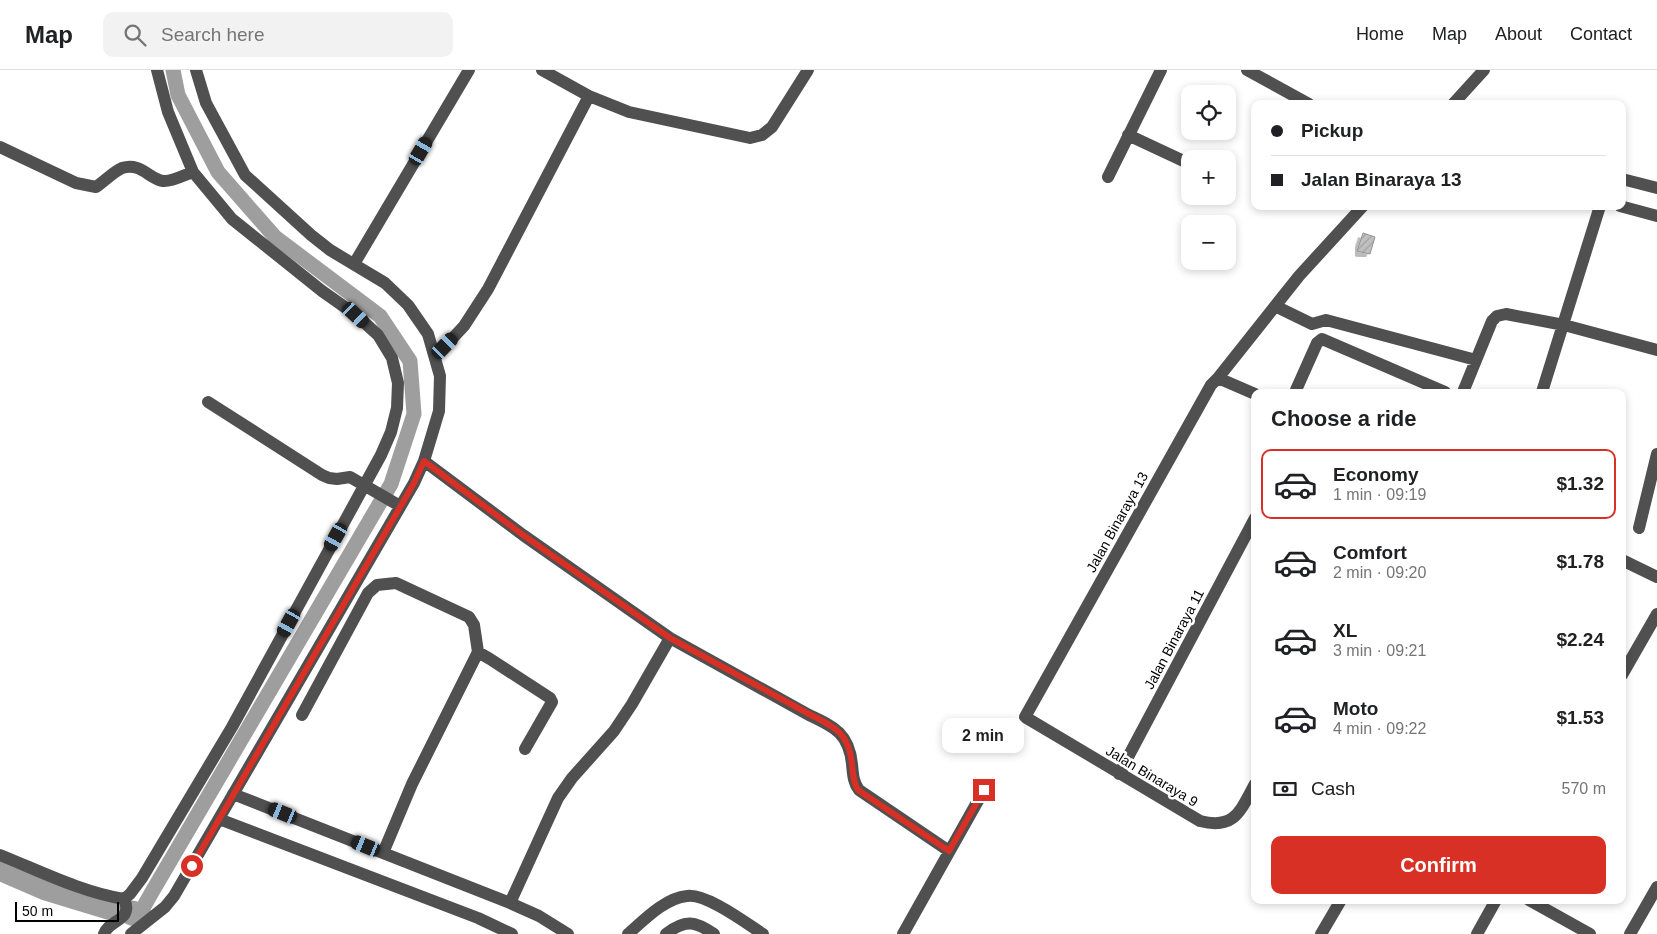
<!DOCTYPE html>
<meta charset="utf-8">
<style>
body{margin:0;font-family:Arial,sans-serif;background:#f2f2f2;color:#202124;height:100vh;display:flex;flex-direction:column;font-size:19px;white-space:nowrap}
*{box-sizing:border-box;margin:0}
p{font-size:16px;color:#757577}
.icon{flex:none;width:28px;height:28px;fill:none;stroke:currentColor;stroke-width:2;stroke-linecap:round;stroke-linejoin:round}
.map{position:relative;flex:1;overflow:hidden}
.side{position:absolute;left:1251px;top:319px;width:375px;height:515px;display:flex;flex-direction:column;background:#fff;border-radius:10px;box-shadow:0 2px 8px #0003}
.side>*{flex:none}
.hud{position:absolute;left:1251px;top:30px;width:375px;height:110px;border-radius:10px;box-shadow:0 2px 8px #0003;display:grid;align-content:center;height:110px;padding:0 20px;background:#fff}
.controls{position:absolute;left:1181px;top:15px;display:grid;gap:10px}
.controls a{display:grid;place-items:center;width:55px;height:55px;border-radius:10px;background:#fff;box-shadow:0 2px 8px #0003;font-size:25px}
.scale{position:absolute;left:15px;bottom:12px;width:104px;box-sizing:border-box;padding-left:5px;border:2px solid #000;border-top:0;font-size:14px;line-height:18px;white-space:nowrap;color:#000;-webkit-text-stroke:4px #fff;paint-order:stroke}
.end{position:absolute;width:22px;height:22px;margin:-11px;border:6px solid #d93025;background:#fff;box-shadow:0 0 0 2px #fff}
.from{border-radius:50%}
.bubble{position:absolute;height:35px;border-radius:10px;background:#fff;box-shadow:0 2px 8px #0003;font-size:16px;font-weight:700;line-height:35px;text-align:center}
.car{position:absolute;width:15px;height:30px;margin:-15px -8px;border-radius:6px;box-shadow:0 0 4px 1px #0007;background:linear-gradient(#222 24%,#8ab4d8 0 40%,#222 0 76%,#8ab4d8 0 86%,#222 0)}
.hud b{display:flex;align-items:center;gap:18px;height:48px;font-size:19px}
.hud b+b{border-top:1px solid #e0e0e0}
.hud i{width:12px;height:12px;background:#202124}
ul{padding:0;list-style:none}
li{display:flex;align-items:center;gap:15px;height:70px;margin:0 10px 8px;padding:0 10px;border:2px solid transparent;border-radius:10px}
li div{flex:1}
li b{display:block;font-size:19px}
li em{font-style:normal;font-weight:700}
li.selected{border-color:#d93025}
li>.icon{width:45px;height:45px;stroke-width:1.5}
h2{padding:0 20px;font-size:22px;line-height:60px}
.pay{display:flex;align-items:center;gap:12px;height:55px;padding:0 20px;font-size:19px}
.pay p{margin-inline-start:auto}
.primary-button{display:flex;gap:10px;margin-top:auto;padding:10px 20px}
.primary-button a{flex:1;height:58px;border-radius:10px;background:#d93025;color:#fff;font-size:20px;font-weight:700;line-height:58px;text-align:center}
header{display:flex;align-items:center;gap:30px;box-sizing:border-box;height:70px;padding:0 25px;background:#fff;border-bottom:1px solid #e0e0e0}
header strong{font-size:24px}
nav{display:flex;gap:28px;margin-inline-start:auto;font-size:18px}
.search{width:350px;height:45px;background:#f2f2f2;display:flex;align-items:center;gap:12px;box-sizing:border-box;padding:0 18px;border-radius:10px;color:#757577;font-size:19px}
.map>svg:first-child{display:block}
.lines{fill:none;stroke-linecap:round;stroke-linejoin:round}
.canal{stroke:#9e9e9e;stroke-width:15}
.river{stroke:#9e9e9e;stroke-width:25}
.building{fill:url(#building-hatch);stroke:#949494;filter:url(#shadow)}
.minor{stroke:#505050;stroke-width:12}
.route{stroke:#d93025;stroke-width:6}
.labels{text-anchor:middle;stroke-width:5;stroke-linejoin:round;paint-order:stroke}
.street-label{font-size:14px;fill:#000;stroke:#fff}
</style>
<header>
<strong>Map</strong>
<div class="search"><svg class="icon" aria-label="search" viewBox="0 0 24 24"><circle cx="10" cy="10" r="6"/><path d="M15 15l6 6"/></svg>Search here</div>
<nav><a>Home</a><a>Map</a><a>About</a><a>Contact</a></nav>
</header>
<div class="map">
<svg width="1657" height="864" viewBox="0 0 1657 864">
<defs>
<pattern id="building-hatch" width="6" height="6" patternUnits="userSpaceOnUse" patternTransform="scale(1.25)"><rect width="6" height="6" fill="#c0c0c0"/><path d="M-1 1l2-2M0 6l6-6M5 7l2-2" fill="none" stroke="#a3a3a3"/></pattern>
<filter id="shadow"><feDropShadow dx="-4.5" dy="4.5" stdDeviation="0" flood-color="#0004"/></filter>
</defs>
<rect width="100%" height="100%" fill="#fff"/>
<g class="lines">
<path class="canal" d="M139 845 152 822 391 414 414 344 410 291 380 246 275 167 218 102 178 25 173 0"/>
<path class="river" d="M0 798 46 818 115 839
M132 843 139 845"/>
</g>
<path class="building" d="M1363 163 1375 167 1370 184 1357 181Z"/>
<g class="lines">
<path class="minor" d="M542 0 589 26 629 42 750 68 762 65 772 57 808 0
M1247 0 1309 34
M1453 34 1484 0
M1128 65 1190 94
M0 77 76 113 96 117C105 111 113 102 122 98 141 92 149 109 163 111 172 112 184 105 193 102
M1108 107 1161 0
M1622 109 1657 118
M1228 112H1229
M1620 136 1657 146
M354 194 469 0
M1275 236 1312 254 1326 250 1476 290
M435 287 464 256 488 219 589 26
M1218 308 1299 206 1363 136
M1296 320 1317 273 1322 269 1445 322
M1463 322 1492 251 1497 246 1506 244 1564 255 1657 280
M1542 322 1600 136
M1255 324 1218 308 1211 315 1025 647 1200 751C1235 760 1240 741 1255 714
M208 332 322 405 329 408 337 409 350 407 400 436
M424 391 523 465 670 568 809 645C835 657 849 664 852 694 853 704 853 712 859 720L949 781
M1639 458 1657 384
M1622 490 1657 507
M478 582 490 589 550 628 552 632 525 679
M1622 605 1657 544
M302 645 368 523 377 515 396 513 469 547 474 555 478 582 412 714 383 783
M1119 704 1255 448
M233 724 510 833 539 846 568 864
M219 749 478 848 512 864
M0 785C40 801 81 822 124 829 134 851 109 849 104 864
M124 829 130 824 142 808 232 657 381 385 391 362 397 338 398 313 392 288 378 265 356 245 322 221 232 149 193 102 168 42 157 0
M1529 830 1590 864
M510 833 558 728 572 708 614 661 632 634 670 568
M131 864 165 837 174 826 414 413 424 391 439 341 440 306 428 264 408 235 385 213 330 180 311 165 245 105 206 33 196 0
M628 864C644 850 665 828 687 826 706 823 746 853 763 864
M666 864C685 849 695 851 714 864
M903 864 984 720
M1321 864 1341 830
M1477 864 1496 830
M1630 864 1657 817"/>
</g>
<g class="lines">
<path class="route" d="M192 796 414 413 424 391 523 465 670 568 809 644C835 657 849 663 852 694 853 704 853 712 858 720L949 781 984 720"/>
</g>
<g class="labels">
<g class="street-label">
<text transform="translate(1117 452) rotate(-61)" y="5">Jalan Binaraya 13</text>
<text transform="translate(1174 569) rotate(-62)" y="5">Jalan Binaraya 11</text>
<text transform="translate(1152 706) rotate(31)" y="5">Jalan Binaraya 9</text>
</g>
</g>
</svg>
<div class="controls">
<a><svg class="icon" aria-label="locate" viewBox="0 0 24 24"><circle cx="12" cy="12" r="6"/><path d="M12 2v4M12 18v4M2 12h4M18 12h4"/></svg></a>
<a>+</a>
<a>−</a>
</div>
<div class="scale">50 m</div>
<i class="end from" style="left:192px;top:796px"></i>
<i class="end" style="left:984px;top:720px"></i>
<div class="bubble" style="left:942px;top:648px;width:82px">2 min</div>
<i class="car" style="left:421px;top:81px;rotate:30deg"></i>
<i class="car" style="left:356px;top:245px;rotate:133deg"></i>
<i class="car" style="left:445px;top:276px;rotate:44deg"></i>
<i class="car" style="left:336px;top:467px;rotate:209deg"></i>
<i class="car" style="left:289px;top:553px;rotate:209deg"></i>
<i class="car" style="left:283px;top:743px;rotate:292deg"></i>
<i class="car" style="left:366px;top:776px;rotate:292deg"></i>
<div class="hud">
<b><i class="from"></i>Pickup</b>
<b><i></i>Jalan Binaraya 13</b>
</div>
<section class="side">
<h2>Choose a ride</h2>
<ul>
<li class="selected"><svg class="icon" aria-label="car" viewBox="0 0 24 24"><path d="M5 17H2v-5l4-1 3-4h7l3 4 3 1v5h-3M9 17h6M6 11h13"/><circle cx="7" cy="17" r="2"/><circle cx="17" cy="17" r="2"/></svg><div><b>Economy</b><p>1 min · 09:19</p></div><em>$1.32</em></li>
<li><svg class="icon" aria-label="car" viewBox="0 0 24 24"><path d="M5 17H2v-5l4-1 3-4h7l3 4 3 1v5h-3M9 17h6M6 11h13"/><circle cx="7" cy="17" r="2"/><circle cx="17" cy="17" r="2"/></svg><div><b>Comfort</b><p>2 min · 09:20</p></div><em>$1.78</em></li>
<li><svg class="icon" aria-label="car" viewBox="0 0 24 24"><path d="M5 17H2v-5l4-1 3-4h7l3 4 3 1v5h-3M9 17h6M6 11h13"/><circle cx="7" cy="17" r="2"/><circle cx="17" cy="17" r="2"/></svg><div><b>XL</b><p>3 min · 09:21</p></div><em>$2.24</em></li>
<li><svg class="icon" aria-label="car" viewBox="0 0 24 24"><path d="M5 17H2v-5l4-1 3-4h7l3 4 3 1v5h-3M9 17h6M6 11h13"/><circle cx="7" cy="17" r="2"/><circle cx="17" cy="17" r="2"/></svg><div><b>Moto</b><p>4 min · 09:22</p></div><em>$1.53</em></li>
</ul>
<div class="pay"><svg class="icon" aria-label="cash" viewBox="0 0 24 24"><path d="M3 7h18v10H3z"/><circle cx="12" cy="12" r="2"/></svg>Cash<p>570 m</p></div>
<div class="primary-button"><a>Confirm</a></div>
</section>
</div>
